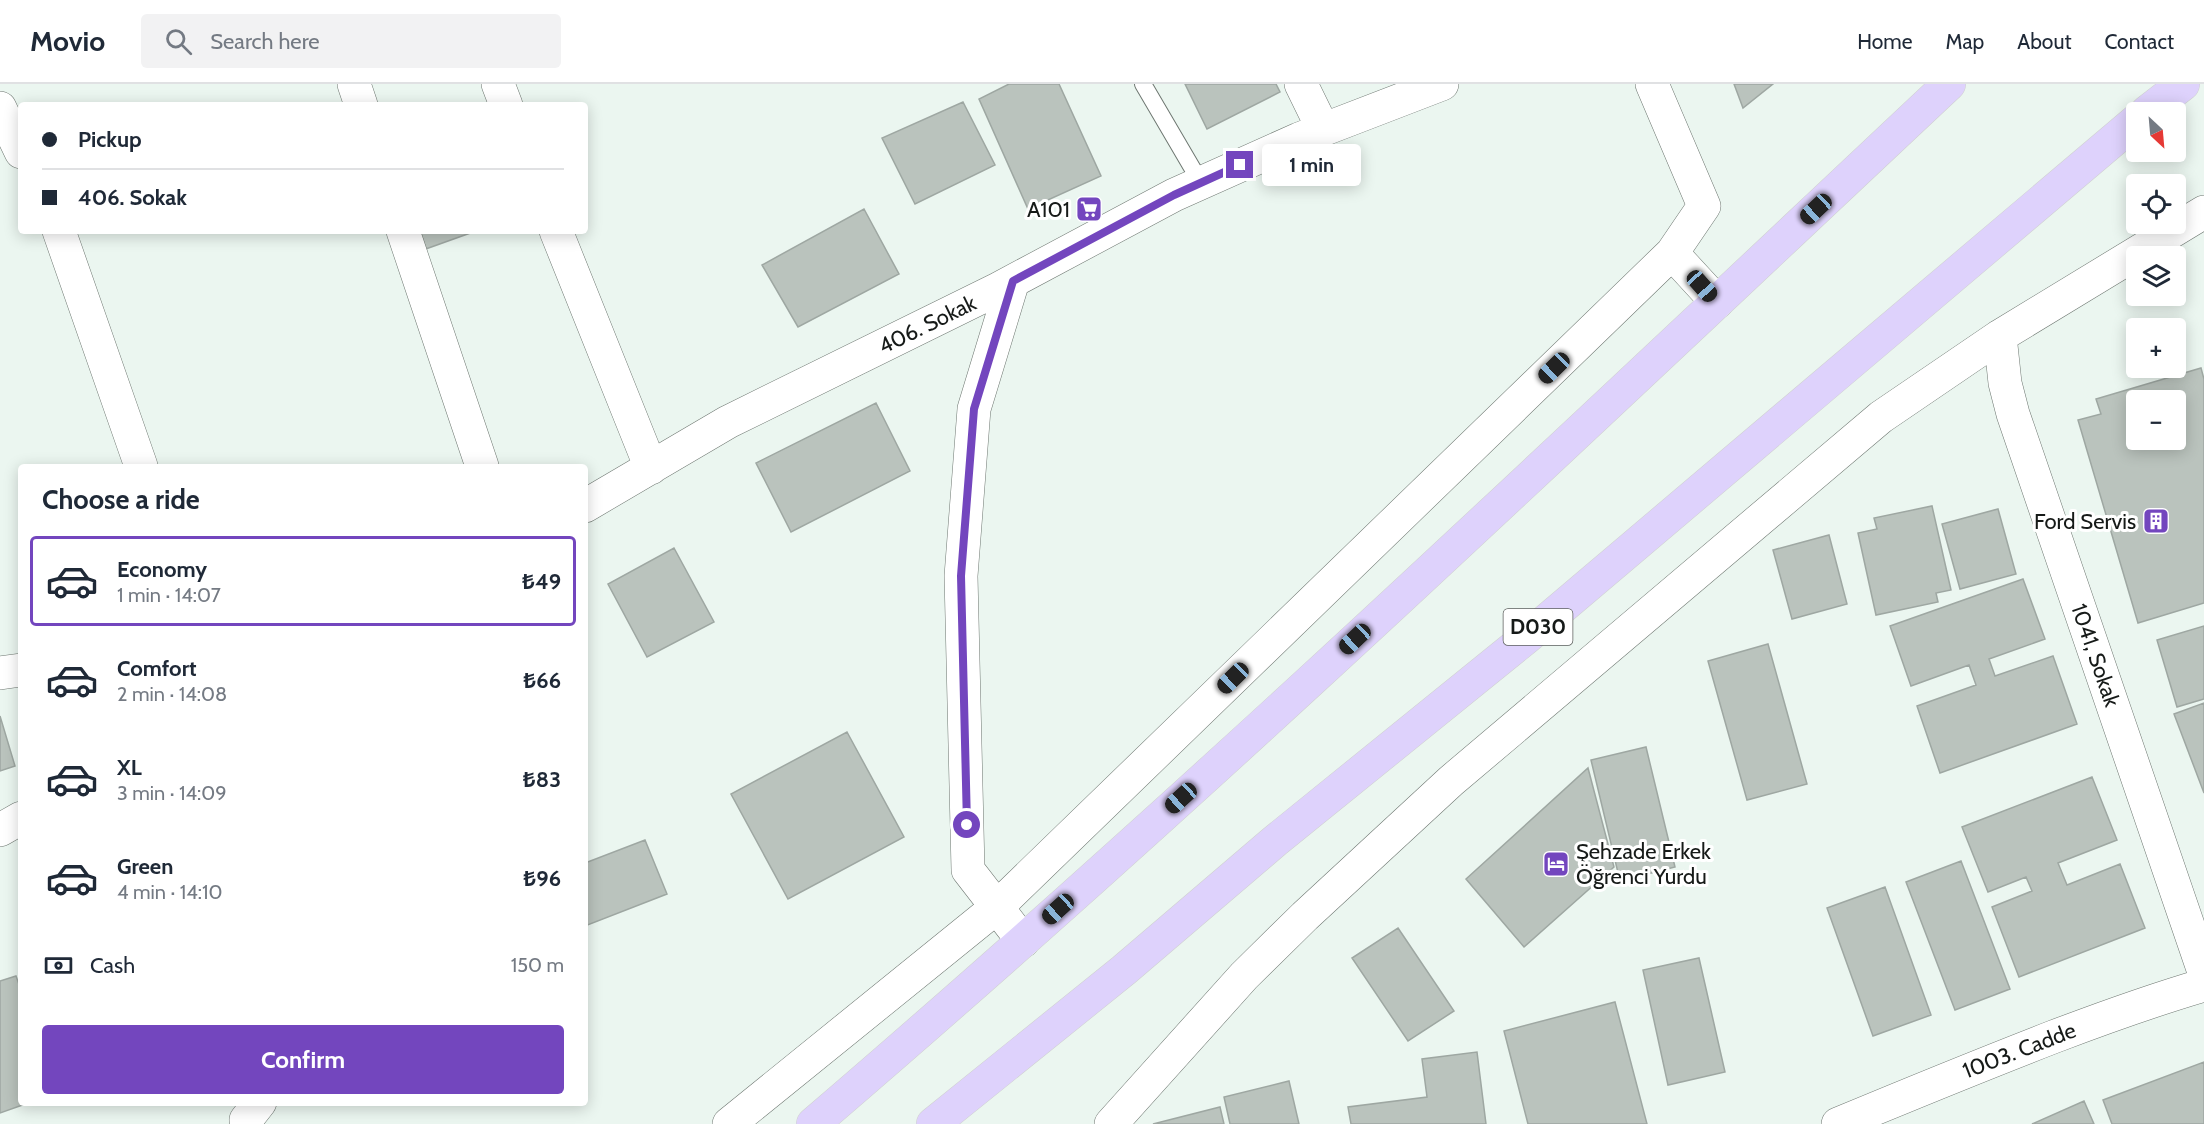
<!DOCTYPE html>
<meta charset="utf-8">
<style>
body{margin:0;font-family:Cabin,sans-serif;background:#f2f2f3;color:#1f2937;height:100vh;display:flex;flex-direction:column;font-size:22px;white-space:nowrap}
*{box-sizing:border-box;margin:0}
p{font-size:20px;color:#747a83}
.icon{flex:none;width:33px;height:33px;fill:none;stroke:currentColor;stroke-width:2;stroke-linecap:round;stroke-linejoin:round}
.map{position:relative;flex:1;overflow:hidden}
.drawer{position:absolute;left:18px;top:380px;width:570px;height:642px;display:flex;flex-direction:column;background:#fff;border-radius:6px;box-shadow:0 3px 15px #0003}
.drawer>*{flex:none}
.guide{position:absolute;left:18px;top:18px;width:570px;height:132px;border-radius:6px;box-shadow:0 3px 15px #0003;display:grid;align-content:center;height:132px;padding:0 24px;background:#fff}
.needle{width:39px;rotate:154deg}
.fabs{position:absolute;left:2126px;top:18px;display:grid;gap:12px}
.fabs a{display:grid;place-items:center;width:60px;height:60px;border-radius:6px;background:#fff;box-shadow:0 3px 15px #0003;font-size:30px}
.end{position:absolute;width:27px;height:27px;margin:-14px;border:8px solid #7346be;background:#fff;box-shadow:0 0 0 3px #fff}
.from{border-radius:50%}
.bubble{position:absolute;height:42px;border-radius:6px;background:#fff;box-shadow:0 3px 15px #0003;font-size:20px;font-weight:700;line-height:42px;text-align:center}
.car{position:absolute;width:18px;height:36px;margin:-18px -9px;border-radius:8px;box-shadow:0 0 4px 2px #0007;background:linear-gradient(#222 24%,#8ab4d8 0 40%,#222 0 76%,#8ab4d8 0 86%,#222 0)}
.guide b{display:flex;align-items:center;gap:21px;height:57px;font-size:22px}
.guide b+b{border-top:2px solid #e0e1e3}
.guide i{width:15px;height:15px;background:#1f2937}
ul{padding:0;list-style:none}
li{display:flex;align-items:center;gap:18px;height:90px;margin:0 12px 9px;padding:0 12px;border:3px solid transparent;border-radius:6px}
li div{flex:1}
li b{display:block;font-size:22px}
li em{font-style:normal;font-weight:700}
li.selected{border-color:#7346be}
li>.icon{width:54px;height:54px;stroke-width:1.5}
h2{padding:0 24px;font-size:27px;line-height:72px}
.pay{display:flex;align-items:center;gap:15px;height:66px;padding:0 24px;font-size:22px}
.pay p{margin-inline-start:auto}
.button{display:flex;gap:12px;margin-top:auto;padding:12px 24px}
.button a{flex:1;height:69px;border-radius:6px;background:#7346be;color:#fff;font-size:24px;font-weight:700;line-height:69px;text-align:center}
header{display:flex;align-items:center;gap:36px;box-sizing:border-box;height:84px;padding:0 30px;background:#fff;border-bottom:2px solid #e0e1e3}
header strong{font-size:28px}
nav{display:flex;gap:33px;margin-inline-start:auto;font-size:21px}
.search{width:420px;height:54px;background:#f2f2f3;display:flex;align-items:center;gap:15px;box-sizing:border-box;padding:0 21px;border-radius:6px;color:#747a83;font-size:22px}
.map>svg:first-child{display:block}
.building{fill:#bac3bd;stroke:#9ea7a2;stroke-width:1.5;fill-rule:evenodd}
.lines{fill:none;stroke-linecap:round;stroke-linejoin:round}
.service-casing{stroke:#6e7771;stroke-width:18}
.minor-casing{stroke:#6e7771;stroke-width:34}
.secondary-casing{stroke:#6e7771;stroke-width:34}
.trunk-casing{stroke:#d0d1d1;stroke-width:34}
.service{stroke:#fff;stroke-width:16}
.minor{stroke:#fff;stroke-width:33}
.secondary{stroke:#fff;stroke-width:33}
.trunk{stroke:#ded2fc;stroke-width:33}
.route{stroke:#7346be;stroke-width:8}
.labels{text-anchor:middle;stroke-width:6;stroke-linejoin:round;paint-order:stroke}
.shield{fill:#fff;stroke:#5c5f5d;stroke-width:1.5}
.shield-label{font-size:21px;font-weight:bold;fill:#161a18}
.poi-label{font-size:22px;fill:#161a18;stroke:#fff;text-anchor:end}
.street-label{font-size:22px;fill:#161a18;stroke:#fff}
</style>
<header>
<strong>Movio</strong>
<div class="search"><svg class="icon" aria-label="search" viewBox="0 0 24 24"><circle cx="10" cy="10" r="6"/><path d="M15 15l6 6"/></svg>Search here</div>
<nav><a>Home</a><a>Map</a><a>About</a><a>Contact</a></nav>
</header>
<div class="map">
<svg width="2204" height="1040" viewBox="0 0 2204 1040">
<rect width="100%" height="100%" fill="#ebf6f0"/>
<path class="building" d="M1009 0H1059L1101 92 1028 125 979 15Z
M1185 0H1276L1280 8 1207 45Z
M1734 0H1773L1743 24Z
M963 18 995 81 915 120 882 54Z
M864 125 899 190 798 243 762 181Z
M416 147H476L423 166Z
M2201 284 2204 295V519L2138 539 2078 336 2101 330 2096 315ZM2136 316H2175V356H2136Z
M876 319 910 387 791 448 756 379Z
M1932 422 1951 506 1936 509 1938 518 1876 531 1858 449 1877 445 1874 434Z
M1998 425 2016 490 1960 505 1942 440Z
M1829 451 1847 520 1792 535 1773 466Z
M674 464 714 538 647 573 608 500Z
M2023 495 2045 555 1989 575 1995 592 2053 572 2077 640 1940 689 1917 622 1976 601 1969 581 1911 602 1890 542Z
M2204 542V615L2177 623 2157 556Z
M1768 560 1807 700 1747 716 1708 577Z
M2204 619V709L2174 630Z
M0 632 15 682 0 687Z
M847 648 904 753 788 815 731 710Z
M1646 663 1675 783 1620 797 1591 676Z
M1588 684 1614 783 1524 863 1466 795Z
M2092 693 2117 756 2058 779 2067 801 2120 780 2145 844 2019 893 1992 823 2032 807 2026 793 1988 808 1962 743Z
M645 756 667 810 585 842V779Z
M1961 777 2010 905 1955 926 1906 798Z
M1885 803 1931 931 1873 952 1827 824Z
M1398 844 1454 927 1408 957 1352 874Z
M1699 874 1725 988 1668 1001 1643 886Z
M16 892 21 906V1018H31L0 1029V897Z
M1615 918 1647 1040H1528L1504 947Z
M1477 968 1486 1040H1351L1348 1023 1427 1013 1422 975Z
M2204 978V1040H2112L2103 1016Z
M1289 997 1299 1040H1230L1224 1013Z
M2084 1017 2094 1040H2032Z
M1220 1023 1224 1040H1153Z"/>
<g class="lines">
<defs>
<path id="service" d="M1143 0 1201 99"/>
<path id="minor" d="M354 0 361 21
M498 0 506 21
M1301 0 1323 45
M1652 0 1704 122 1672 169 1717 218
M0 24 21 68
M59 147 141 382
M403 147 482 382
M556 147 651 384
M1013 197 974 325 961 492 968 786 1023 857
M2000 252 2005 299 2013 330 2204 888
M585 422 728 338 998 205 1174 111 1299 55 1442 0
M0 589 21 586
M0 746 21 734
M247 1040 246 1036 260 1018
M729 1040 997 823 1672 169
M1111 1040 1244 892 1305 832 1451 697 1881 333 2000 252 2204 128"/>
<path id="secondary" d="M1838 1040C1910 1010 1981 981 2053 953 2103 934 2153 916 2204 901"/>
<path id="trunk" d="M2147 28 2183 0
M813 1040C1203 706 1575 351 1949 0
M933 1040 1124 886 1275 757 1527 553 2136 37"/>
</defs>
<use href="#service" class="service-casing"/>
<use href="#minor" class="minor-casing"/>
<use href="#secondary" class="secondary-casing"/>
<use href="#trunk" class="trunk-casing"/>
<use href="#service" class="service"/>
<use href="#minor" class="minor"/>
<use href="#secondary" class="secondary"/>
<use href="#trunk" class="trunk"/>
</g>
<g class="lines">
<path class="route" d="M967 741 961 492 974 325 1013 197 1174 111 1240 81"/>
</g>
<defs>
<symbol id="supermarket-square" viewBox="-11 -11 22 22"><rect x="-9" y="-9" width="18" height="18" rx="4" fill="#7346be" stroke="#fff"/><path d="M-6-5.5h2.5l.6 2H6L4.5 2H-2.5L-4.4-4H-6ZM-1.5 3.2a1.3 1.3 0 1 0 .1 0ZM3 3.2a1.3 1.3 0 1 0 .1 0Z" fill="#fff"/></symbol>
<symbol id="building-square" viewBox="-11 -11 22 22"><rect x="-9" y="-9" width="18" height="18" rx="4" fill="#7346be" stroke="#fff"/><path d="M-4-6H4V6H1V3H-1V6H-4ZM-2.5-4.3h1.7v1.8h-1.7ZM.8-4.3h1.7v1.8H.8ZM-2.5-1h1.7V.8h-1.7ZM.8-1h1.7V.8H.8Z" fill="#fff"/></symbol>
<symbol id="hotel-square" viewBox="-11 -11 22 22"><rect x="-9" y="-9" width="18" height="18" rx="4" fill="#7346be" stroke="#fff"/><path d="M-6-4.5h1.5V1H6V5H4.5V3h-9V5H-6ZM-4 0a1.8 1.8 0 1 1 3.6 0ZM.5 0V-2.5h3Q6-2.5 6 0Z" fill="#fff"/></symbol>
</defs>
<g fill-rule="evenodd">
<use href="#supermarket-square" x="1074" y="110" width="30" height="30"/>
<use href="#building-square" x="2141" y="422" width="30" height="30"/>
<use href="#hotel-square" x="1541" y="765" width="30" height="30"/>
</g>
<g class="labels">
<rect class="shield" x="1503.5" y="525" width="69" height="36" rx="4.5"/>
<g class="shield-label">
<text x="1538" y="550">D030</text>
</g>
<g class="poi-label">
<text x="1070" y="133">A101</text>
<text x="2136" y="445">Ford Servis</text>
<text x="1576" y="775" text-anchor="start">Şehzade Erkek<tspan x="1576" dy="25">Öğrenci Yurdu</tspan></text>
</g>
<g class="street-label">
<text transform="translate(927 240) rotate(-26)" y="8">406. Sokak</text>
<text transform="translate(2096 571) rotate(71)" y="8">1041, Sokak</text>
<text transform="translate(2019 966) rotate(-21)" y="8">1003. Cadde</text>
</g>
</g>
</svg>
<div class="fabs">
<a><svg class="needle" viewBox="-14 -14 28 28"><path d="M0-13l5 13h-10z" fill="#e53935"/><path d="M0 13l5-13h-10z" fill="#747a83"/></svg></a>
<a><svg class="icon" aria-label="locate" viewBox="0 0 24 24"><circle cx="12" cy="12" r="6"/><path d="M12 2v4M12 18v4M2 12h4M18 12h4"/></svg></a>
<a><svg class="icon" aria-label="layers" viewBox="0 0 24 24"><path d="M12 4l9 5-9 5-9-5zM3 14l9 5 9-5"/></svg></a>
<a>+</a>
<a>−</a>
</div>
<i class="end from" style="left:967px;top:741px"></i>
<i class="end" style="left:1240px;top:81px"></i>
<div class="bubble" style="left:1262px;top:60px;width:99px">1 min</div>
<i class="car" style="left:1816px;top:125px;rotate:227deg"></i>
<i class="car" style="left:1702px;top:202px;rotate:138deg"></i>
<i class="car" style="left:1554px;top:284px;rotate:226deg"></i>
<i class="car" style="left:1355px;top:555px;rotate:227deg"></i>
<i class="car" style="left:1233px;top:594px;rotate:226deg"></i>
<i class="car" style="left:1181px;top:714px;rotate:228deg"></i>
<i class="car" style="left:1058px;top:825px;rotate:228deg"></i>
<div class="guide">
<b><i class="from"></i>Pickup</b>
<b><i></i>406. Sokak</b>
</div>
<section class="drawer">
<h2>Choose a ride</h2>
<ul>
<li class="selected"><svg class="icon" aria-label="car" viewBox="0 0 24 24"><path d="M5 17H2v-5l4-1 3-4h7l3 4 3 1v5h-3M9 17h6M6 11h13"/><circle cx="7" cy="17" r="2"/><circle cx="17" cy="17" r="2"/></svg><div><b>Economy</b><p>1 min · 14:07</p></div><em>₺49</em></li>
<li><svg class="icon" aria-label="car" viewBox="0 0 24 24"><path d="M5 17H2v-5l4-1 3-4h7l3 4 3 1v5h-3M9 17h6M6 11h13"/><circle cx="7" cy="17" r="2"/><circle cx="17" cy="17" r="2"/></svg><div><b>Comfort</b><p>2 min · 14:08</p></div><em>₺66</em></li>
<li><svg class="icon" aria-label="car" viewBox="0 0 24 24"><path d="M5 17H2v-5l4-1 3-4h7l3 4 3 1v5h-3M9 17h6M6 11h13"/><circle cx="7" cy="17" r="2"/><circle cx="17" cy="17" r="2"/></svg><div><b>XL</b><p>3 min · 14:09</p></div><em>₺83</em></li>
<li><svg class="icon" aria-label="car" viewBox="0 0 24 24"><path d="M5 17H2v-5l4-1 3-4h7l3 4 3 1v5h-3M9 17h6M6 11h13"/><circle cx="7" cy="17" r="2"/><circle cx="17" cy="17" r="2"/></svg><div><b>Green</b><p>4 min · 14:10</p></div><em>₺96</em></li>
</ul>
<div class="pay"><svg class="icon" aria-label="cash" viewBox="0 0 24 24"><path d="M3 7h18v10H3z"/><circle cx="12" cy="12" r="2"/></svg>Cash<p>150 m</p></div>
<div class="button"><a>Confirm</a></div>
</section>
</div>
